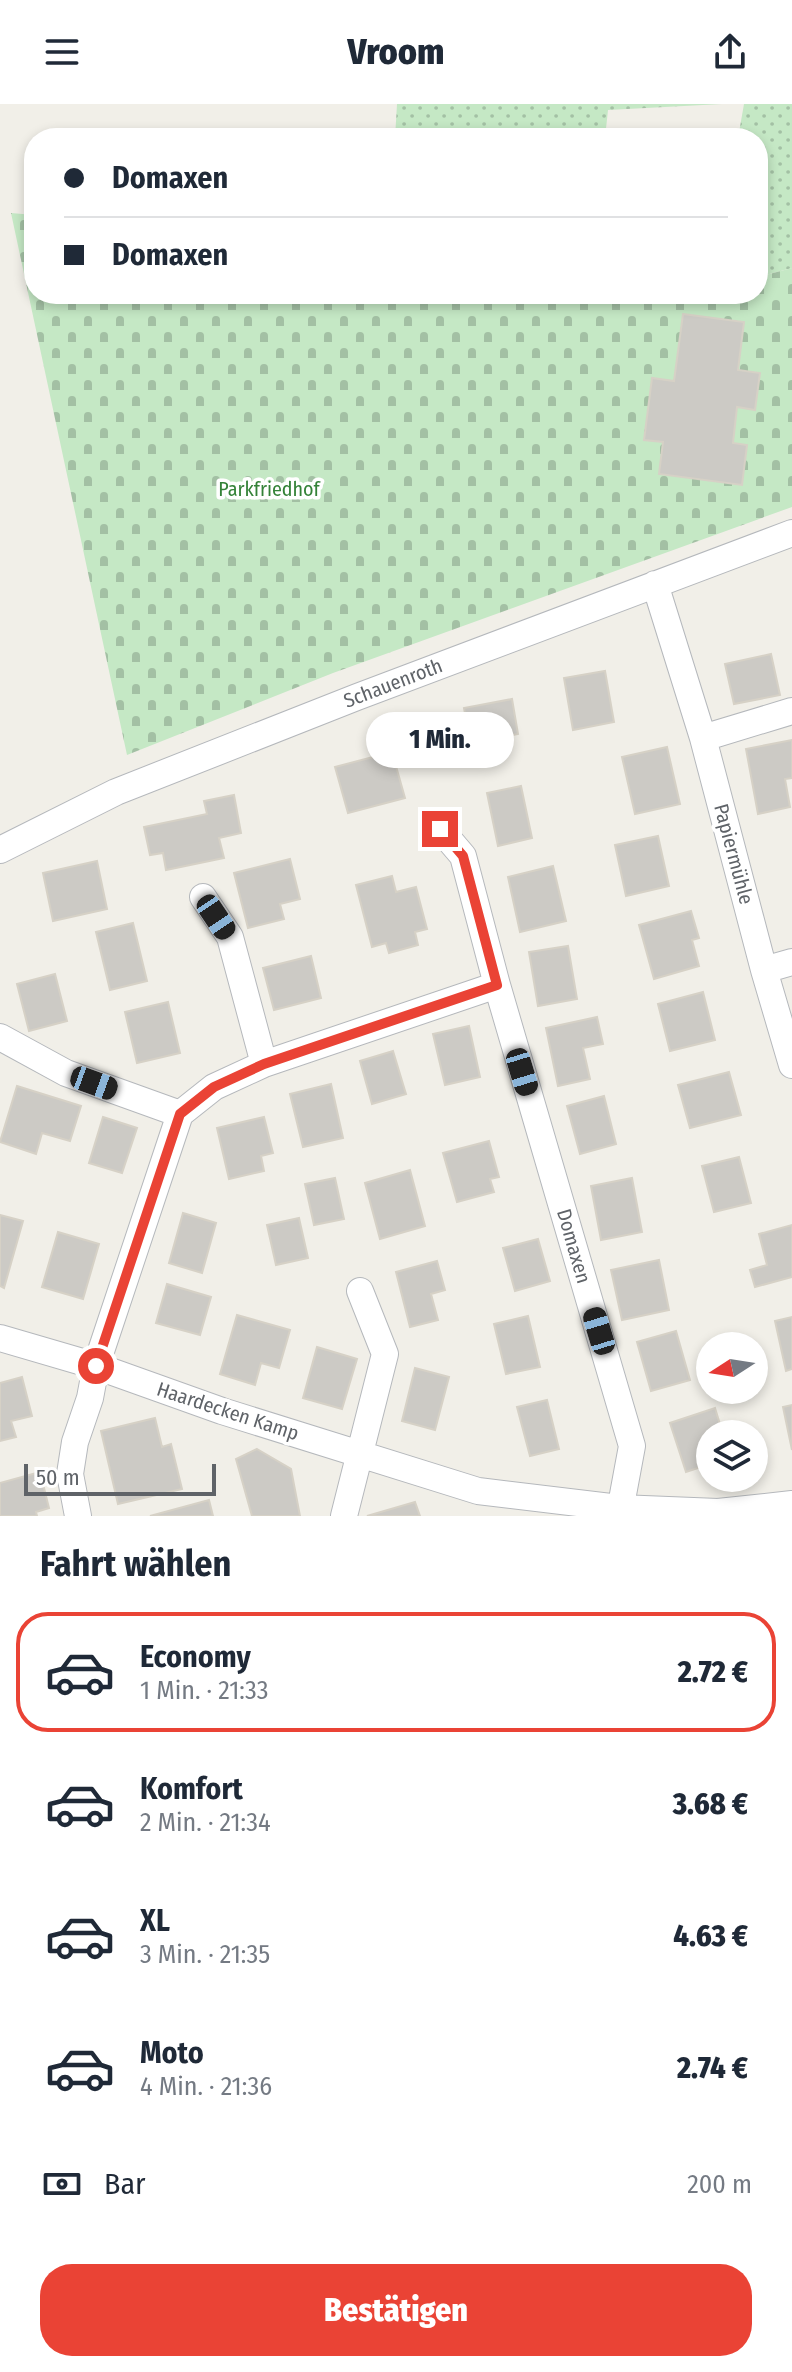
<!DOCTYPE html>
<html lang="de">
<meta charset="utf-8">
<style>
body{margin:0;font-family:"Fira Sans Condensed",sans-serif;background:#f2f2f3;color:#1f2937;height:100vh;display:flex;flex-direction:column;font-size:30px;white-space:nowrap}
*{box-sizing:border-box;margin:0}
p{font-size:26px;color:#747a83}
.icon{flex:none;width:44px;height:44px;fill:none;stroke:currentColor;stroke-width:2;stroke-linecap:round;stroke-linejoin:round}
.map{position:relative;height:1412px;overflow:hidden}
.side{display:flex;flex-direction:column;background:#fff;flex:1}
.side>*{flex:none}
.guide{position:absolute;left:24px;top:24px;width:744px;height:176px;border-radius:32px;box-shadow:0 4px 12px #0003;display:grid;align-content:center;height:176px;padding:0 40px;background:#fff}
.needle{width:52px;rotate:258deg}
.fabs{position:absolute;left:696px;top:1228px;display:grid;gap:16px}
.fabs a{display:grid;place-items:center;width:72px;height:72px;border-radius:50%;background:#fff;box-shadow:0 4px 12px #0003;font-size:40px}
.scale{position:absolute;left:24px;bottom:20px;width:192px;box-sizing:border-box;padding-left:8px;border:4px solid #5f6368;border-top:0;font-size:22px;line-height:28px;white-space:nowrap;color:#5f6368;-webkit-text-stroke:6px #fff;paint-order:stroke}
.end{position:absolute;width:36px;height:36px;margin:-18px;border:10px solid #ea4335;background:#fff;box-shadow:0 0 0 4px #fff}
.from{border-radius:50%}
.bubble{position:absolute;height:56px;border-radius:28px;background:#fff;box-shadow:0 4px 12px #0003;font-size:26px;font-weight:800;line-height:56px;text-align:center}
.car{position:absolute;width:24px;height:48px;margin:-24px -12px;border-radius:10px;box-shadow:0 0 6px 2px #0007;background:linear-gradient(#222 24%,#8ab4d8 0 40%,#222 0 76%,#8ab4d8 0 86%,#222 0)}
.guide b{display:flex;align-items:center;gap:28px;height:76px;font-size:30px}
.guide b+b{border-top:2px solid #e0e1e3}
.guide i{width:20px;height:20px;background:#1f2937}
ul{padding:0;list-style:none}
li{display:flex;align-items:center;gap:24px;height:120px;margin:0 16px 12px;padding:0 24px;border:4px solid transparent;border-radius:32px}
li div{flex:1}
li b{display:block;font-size:30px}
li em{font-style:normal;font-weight:800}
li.active{border-color:#ea4335}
li>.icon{width:72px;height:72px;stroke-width:1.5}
h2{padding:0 40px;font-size:36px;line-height:96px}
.pay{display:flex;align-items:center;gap:20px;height:88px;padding:0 40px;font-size:30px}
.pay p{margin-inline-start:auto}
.action{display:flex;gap:16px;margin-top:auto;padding:16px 40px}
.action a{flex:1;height:92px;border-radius:32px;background:#ea4335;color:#fff;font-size:32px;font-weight:800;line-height:92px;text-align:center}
header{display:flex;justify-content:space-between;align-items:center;height:104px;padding:0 40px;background:#fff;font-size:36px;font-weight:800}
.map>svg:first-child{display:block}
.grass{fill:url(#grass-dots)}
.cemetery{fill:url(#cemetery-stones)}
.building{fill:#cccac5;stroke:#d6d1c6;stroke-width:2}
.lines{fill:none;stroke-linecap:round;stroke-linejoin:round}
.minor-casing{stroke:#b5b8bc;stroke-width:28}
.minor{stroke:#fff;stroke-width:26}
.route{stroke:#ea4335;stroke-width:10}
.labels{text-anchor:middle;stroke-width:7;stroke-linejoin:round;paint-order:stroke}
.park-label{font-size:20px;fill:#348238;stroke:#fff}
.street-label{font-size:20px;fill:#5f6368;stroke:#fff}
</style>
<header><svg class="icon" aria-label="menu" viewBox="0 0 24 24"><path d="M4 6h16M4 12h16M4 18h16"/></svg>Vroom<svg class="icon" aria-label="share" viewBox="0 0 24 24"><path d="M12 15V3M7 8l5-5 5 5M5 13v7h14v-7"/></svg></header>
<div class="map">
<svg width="792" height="1412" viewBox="0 0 792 1412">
<defs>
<pattern id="grass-dots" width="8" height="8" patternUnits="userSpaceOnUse" patternTransform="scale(2)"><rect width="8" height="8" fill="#c5e8c5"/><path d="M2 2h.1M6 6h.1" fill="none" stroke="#a3c0a4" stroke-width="1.8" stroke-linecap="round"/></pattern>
<pattern id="cemetery-stones" width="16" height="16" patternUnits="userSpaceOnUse" patternTransform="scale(2)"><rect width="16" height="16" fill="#c5e8c5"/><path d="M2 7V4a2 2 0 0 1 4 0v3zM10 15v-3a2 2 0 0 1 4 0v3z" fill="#a3c0a4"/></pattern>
</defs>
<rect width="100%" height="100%" fill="#f1efe8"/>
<path class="grass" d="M397 0H722L608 6 605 34H395Z
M744 0H792V164L758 173V34H738Z"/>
<path class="cemetery" d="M11 109 34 111V190H758V173L792 164V403L333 569 127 651Z"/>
<path class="building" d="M683 210 744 218 738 266 760 269 755 306 737 303 733 339 747 341 742 381 659 370 663 338 644 336 652 274 674 277Z
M771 550 780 591 734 600 725 560Z
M605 567 614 618 573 626 564 574Z
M512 595 518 630 503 633 506 652 474 658 464 604Z
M792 636V674L785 675 790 703 758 710 746 645Z
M667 643 680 700 635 710 622 653Z
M392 648 405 694 348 709 335 663Z
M521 682 532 734 498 742 487 689Z
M234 691 241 729 219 734 224 754 166 766 163 749 150 751 144 723 207 710 204 697Z
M658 732 669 782 626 792 615 741Z
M290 755 300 795 280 800 284 815 248 824 234 769Z
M97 757 107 805 53 817 43 769Z
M553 762 566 817 520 828 508 773Z
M392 772 396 788 416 783 427 825 415 828 418 841 389 849 386 839 372 843 356 781Z
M691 807 699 834 692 836 699 862 654 875 639 821Z
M133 819 147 877 110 886 96 828Z
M568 842 577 895 538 902 529 848Z
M311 852 321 894 274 906 263 864Z
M55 870 67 917 29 927 17 880Z
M703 888 715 936 670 947 658 900Z
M168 898 180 949 137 959 125 908Z
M597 913 603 940 583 944 590 975 558 982 546 924Z
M469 922 480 973 445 981 433 930Z
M393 947 406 990 372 1000 360 957Z
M729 968 741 1011 690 1024 678 981Z
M331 980 343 1034 303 1043 290 990Z
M17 982 81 1002 70 1037 42 1029 36 1050 0 1038Z
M604 992 616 1040 580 1050 567 1002Z
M103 1013 137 1024 122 1069 89 1059Z
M264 1013 273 1049 261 1052 264 1067 229 1075 217 1024Z
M489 1037 499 1073 490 1075 494 1088 457 1098 443 1049Z
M739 1053 751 1099 714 1108 702 1062Z
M410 1066 425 1122 380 1135 365 1079Z
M335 1074 344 1115 314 1121 305 1080Z
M632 1074 642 1128 601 1136 591 1082Z
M183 1109 216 1119 202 1169 169 1159Z
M0 1111 23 1117 4 1184 0 1182Z
M299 1114 308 1154 276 1161 267 1121Z
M792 1121V1173L755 1183 750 1166 767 1161 759 1130Z
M58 1128 99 1140 83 1195 42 1183Z
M538 1135 550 1177 515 1187 503 1144Z
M659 1156 669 1206 622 1216 611 1166Z
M437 1157 445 1186 431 1190 438 1216 410 1223 396 1168Z
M167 1180 211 1193 200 1231 156 1219Z
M237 1211 290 1226 279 1264 261 1259 255 1281 220 1270Z
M528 1212 540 1263 506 1270 494 1220Z
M792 1213V1265L786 1267 775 1217Z
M676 1227 690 1276 651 1287 637 1238Z
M317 1243 357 1255 342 1305 303 1294Z
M415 1264 449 1273 435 1326 402 1317Z
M22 1273 32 1312 11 1317 16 1333 0 1337V1279Z
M547 1296 559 1345 530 1352 517 1303Z
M792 1301V1346L783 1303Z
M715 1304 723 1330H710V1360L686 1368 670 1319Z
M155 1314 162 1343 171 1340 182 1385 118 1400 101 1327Z
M257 1345 291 1365 300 1412H252L236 1355Z
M40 1368 49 1404 36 1408 37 1412H0V1379Z
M209 1396 213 1412H150Z
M415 1398 420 1412H367Z"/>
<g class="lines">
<defs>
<path id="minor" d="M655 480 703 634 764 866 792 961
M703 634 792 607
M440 725 463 752 497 881
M0 746 116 688 357 593 792 429
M203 793 230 833 264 960
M764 866 792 858
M0 933 66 969 180 1010
M0 1234 96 1262 222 1307 478 1387 619 1404 718 1408 792 1400
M78 1412 70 1370 75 1338 90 1294 96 1262 180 1010 214 983 264 960 497 881 632 1342 619 1412
M344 1412 385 1250 360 1187"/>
</defs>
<use href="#minor" class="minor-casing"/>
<use href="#minor" class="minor"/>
</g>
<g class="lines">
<path class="route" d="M96 1262 180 1010 214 983 264 960 497 881 463 752 440 725"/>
</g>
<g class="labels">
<g class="park-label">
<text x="269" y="392">Parkfriedhof</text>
</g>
<g class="street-label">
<text transform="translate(393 579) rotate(-21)" y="7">Schauenroth</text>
<text transform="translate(734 750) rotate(75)" y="7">Papiermühle</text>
<text transform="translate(574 1142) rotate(74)" y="7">Domaxen</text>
<text transform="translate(228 1307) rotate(18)" y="7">Haardecken Kamp</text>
</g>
</g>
</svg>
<div class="fabs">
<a><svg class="needle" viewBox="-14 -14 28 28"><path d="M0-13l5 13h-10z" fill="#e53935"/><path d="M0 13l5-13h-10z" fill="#747a83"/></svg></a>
<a><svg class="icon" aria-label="layers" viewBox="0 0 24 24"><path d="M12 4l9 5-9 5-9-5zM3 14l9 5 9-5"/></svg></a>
</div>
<div class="scale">50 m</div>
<i class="end from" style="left:96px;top:1262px"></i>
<i class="end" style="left:440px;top:725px"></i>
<div class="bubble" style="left:366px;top:608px;width:148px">1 Min.</div>
<i class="car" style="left:216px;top:813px;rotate:146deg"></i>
<i class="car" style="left:522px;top:968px;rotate:163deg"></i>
<i class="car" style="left:94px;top:979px;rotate:110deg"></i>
<i class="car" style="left:599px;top:1227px;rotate:343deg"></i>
<div class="guide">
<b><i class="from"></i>Domaxen</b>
<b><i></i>Domaxen</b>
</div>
</div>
<section class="side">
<h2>Fahrt wählen</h2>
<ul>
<li class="active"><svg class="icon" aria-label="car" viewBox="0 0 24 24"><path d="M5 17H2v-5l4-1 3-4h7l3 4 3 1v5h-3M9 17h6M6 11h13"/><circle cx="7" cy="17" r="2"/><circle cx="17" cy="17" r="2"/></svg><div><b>Economy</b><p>1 Min. · 21:33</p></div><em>2.72 €</em></li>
<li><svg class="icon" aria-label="car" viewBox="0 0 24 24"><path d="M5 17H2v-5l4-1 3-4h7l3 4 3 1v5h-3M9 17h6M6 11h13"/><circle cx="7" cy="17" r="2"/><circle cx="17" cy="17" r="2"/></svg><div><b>Komfort</b><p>2 Min. · 21:34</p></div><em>3.68 €</em></li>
<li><svg class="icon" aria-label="car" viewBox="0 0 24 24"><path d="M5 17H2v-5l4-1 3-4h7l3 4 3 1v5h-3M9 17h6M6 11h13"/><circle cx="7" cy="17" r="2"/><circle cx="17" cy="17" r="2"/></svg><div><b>XL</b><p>3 Min. · 21:35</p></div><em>4.63 €</em></li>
<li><svg class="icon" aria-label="car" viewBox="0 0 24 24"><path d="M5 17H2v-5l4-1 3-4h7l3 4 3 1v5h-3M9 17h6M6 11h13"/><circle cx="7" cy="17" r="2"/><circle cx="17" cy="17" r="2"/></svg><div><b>Moto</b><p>4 Min. · 21:36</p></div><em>2.74 €</em></li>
</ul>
<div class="pay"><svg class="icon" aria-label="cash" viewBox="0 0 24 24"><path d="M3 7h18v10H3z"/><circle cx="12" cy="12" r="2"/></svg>Bar<p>200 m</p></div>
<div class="action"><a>Bestätigen</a></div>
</section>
